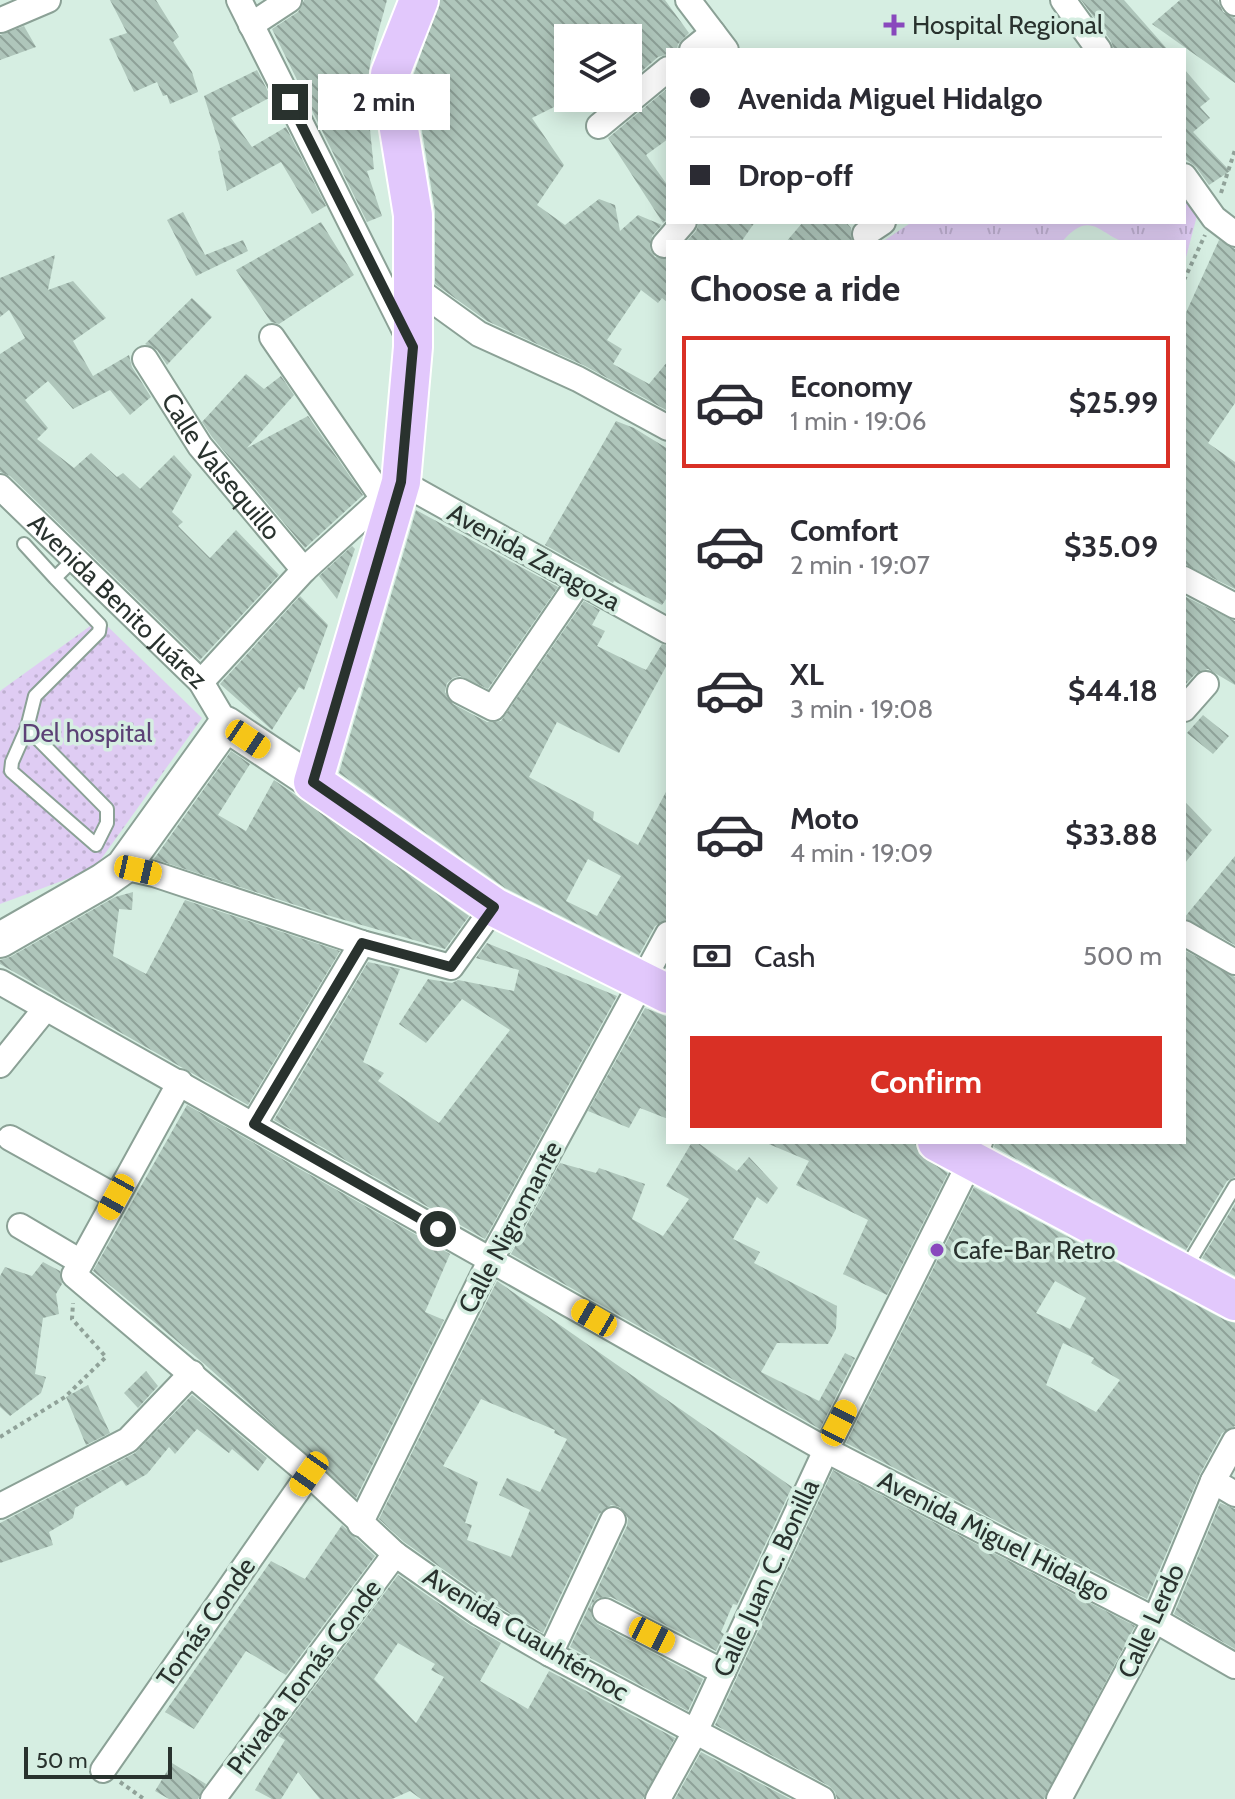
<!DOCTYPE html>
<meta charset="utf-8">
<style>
body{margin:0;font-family:Cabin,sans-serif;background:#f2f2f3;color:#2b2b33;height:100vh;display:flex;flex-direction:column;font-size:30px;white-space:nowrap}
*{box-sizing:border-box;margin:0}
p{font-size:26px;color:#7c7c81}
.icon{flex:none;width:44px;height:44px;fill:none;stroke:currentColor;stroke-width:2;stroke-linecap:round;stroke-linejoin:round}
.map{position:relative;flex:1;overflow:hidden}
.side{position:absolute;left:666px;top:240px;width:520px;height:904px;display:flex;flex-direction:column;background:#fff;border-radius:0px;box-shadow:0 4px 20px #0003}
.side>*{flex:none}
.hud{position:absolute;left:666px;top:48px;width:520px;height:176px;border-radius:0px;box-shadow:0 4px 20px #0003;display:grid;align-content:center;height:176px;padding:0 24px;background:#fff}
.controls{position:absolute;left:554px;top:24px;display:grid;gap:16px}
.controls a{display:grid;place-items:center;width:88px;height:88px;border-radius:0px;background:#fff;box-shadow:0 4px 20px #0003;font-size:40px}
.scale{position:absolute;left:24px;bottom:20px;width:148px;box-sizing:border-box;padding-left:8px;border:4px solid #29322e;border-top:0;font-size:22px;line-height:28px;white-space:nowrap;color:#29322e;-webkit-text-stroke:6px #d6eee2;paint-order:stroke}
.end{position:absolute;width:36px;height:36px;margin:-18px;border:10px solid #29322e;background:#fff;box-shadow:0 0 0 4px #fff}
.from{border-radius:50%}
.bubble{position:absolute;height:56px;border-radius:0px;background:#fff;box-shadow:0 4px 20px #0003;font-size:26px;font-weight:700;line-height:56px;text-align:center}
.car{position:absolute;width:24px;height:48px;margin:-24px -12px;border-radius:10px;box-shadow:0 0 6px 2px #0007;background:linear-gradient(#f5c518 24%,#345 0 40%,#f5c518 0 76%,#345 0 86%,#f5c518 0)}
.hud b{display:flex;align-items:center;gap:28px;height:76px;font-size:30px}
.hud b+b{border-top:2px solid #e1e1e2}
.hud i{width:20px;height:20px;background:#2b2b33}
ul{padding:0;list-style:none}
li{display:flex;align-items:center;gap:24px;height:132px;margin:0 16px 12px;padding:0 8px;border:4px solid transparent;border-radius:0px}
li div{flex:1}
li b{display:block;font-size:30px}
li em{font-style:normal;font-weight:700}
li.selected{border-color:#d93025}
li>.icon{width:72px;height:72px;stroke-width:1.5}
h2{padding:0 24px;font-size:36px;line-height:96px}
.pay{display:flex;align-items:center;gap:20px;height:88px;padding:0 24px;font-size:30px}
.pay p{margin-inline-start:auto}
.cta{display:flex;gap:16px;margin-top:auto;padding:16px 24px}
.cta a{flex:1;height:92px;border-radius:0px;background:#d93025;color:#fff;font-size:32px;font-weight:700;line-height:92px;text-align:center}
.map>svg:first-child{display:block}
.grass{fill:url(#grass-dots)}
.park{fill:url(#park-tufts)}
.building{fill:url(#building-back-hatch);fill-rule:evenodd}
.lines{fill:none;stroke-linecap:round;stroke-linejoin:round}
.service-casing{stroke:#8ba196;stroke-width:16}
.minor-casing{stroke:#8ba196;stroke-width:28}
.secondary-casing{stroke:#8ba196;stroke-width:38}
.primary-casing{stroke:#fff;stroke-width:42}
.path{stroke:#90a299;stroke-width:4;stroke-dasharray:4 4;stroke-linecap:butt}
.service{stroke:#fff;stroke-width:12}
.minor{stroke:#fff;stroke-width:24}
.secondary{stroke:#fff;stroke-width:34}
.primary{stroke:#e2c8fc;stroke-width:38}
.route{stroke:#29322e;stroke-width:10}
.poi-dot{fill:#8948bd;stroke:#d6eee2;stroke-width:3}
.labels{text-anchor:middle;stroke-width:7;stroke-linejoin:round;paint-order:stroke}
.poi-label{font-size:26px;fill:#29322e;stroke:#d6eee2;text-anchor:start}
.street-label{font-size:26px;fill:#29322e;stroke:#d6eee2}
.park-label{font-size:26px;fill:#5c4176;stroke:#d6eee2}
</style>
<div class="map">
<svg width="1235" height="1799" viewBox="0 0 1235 1799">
<defs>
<pattern id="grass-dots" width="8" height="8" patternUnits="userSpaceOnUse" patternTransform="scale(2)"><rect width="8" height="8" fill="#dfccf3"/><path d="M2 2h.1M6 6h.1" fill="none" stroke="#bfb0d1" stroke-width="1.8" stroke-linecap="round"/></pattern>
<pattern id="park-tufts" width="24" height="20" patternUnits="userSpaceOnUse" patternTransform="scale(2)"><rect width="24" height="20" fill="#dfccf3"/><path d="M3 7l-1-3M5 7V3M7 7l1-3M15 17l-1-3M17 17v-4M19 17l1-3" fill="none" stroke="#bfb0d1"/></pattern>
<pattern id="building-back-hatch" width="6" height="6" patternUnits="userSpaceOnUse" patternTransform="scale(2)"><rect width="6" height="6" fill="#afc6bb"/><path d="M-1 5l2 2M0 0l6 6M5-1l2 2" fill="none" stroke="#8ea198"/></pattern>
</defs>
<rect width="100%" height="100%" fill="#d6eee2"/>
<path class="grass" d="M100 619 202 718 94 869 0 904V691Z"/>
<path class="park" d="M1184 186 1199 208 1184 265V242C1165 242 1146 244 1127 242 1102 239 1092 206 1062 242H882L912 222H1184Z"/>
<path class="building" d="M110 0H156L179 37 173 42 192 72 198 92 170 104 167 95 163 96 157 82 134 92 109 39 127 33Z
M304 0H387L371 59 368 79 365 80 374 169 367 171 382 216 367 222 272 29 298 12Z
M440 0H665L689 33 678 44 677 50H668V54L658 57 628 83V38H568V76L560 79 570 99 532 118 564 165 537 205 565 225 599 199 615 205 620 231 638 215 662 225 652 236 650 249 655 257 668 259V303L662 298 658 303 641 290 607 340 622 349 613 364 649 384 668 361V411L585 366 487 321 435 284V211L413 76Z
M1081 0H1124L1168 50H1114L1111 41Z
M1180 0H1218L1223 12 1235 18V83L1152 24Z
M24 26 36 47 0 60V35Z
M1184 69 1210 99 1200 107 1210 118 1193 132 1230 171 1209 185 1196 167 1184 158Z
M257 70 271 97 231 118 252 147 286 127 326 206 312 214 281 162 227 191 218 151 221 150 204 96Z
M668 88V139L646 155 668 186V218L663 223 608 138Z
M183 212 205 255 243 240 248 251 196 276 167 220Z
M321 222 354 275 279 324 271 322 236 270Z
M699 222H755L741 242H686L696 231Z
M803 222H846L851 228 852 242H786Z
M1219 240 1235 249V403L1208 443 1235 462V589L1184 564V317Z
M55 255 48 290 73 281 106 318 73 341 93 376 129 355 132 367 151 397 130 415 110 390 73 409 48 381 25 400 48 428 37 439 74 468 91 453 117 477 123 473 140 489 174 455 192 475 172 512 183 522 178 526 210 558 236 530 279 575 200 660 10 476 0 472V354L25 338 9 310 0 317V278Z
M192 298 212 317 167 365 157 350 145 344Z
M246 374 264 389 281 376 294 395 247 448 308 416 363 495 305 548 212 437 202 422Z
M616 421 634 428 668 449V596L662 605 614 581 613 583 545 545Z
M416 510 558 587 488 689 460 676 453 678 447 683 445 692 453 704 487 722 501 721 584 601 600 610 592 625 605 631 597 646 646 670 662 644 668 646V663L619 753 557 722 529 777 594 812 593 820 638 845 668 788V919L655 926 639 955 505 888 339 773ZM588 859 621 876 597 916 566 901Z
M352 546 355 549 337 599 319 576Z
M300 596 328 625 304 690 299 687 272 730 220 684Z
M1184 596 1235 621V685L1208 669 1195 674 1184 686Z
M1203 715 1229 736 1213 754 1187 733Z
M231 751 250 764 218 815 246 831 274 780 469 916 445 949 320 913 154 859Z
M1184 801 1212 830 1184 864Z
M1235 856V945L1184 918Z
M133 892 132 910 119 909 113 956 146 974 185 900 340 951 248 1105 0 964V960L10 957 115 897Z
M487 943 617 996 485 1239 274 1120 368 962 400 969 363 1062 384 1073 378 1081 439 1123 510 1030 462 999 426 1043 399 1024 428 979 452 983 458 980 514 991 519 970 476 958Z
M1184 950 1235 977V1177L1227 1181 1186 1250 994 1147 995 1142H1184Z
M645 1008 668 1017V1119L640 1108 629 1128 588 1111Z
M187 1105 450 1254 425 1312 444 1320 356 1498 202 1362 93 1271Z
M692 1142H697L737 1171 749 1157 778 1188 767 1204 757 1197 733 1239 760 1252 754 1263 837 1306 836 1329 828 1344 777 1343 761 1372 819 1401 845 1353 855 1358 820 1429 511 1254 560 1163 596 1173 599 1168 645 1184 632 1219 663 1236 689 1199 666 1186Z
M764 1142H915L919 1154 948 1173 887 1295 843 1274 868 1220 796 1185 809 1161Z
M974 1187 1225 1320 1235 1323V1426L1222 1433 1200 1474 1147 1599 846 1443ZM1055 1281 1086 1298 1070 1329 1036 1313ZM1063 1343 1094 1358 1091 1363 1120 1380 1096 1412 1046 1385Z
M1235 1204V1276L1202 1258Z
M43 1262 60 1271 62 1284 56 1294 59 1314 43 1318 35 1374 46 1377 41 1393 10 1416 0 1407V1276L5 1267 32 1276Z
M497 1281 792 1487 737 1605 733 1604 721 1632 724 1634 716 1651 611 1597 598 1598 591 1605 592 1618 598 1624 703 1679 688 1711 570 1647 627 1526 628 1518 620 1507 611 1505 599 1514 543 1633 487 1600 404 1542 379 1519ZM481 1399 555 1430 554 1433 567 1439 540 1492 507 1478 499 1495 530 1510 511 1557 467 1540 472 1525 465 1523 478 1482 443 1466Z
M146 1371 158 1386 138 1408 124 1393Z
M88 1385 110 1433 86 1445 66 1397Z
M192 1395 267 1458 258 1471 232 1449 229 1453 197 1429 175 1454 169 1447 147 1474 126 1486 122 1480 75 1508 73 1518 49 1532 53 1545 0 1563V1523L135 1453Z
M833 1470 1135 1626 1044 1799H837L835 1792 829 1786 715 1725Z
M1220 1503 1235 1509V1649L1174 1614Z
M342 1525 375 1556 286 1675 246 1651 194 1729 165 1712 271 1561 305 1579Z
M398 1575 470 1625 501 1643 480 1681 528 1709 549 1671 675 1738 643 1799H421L410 1791 392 1799H320L298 1772 281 1799H272L255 1790 285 1740 278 1736ZM398 1643 435 1664 431 1670 444 1677 416 1723 374 1679Z
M701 1752 790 1799H675Z
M172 1763 206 1784 198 1799H169L155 1791Z"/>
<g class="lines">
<defs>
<path id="service" d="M24 544 55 578
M27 728 107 809V823L96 845 11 771 12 762Z
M27 728 35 696 99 632 100 625 55 578 74 559
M1184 1271 1235 1186"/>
<g id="minor">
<path d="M239 0 408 337"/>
<path d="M688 0 726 50"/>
<path d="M1063 0 1099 50"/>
<path d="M1233 0 1235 3"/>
<path d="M1 20 48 0"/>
<path d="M251 25 289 0"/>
<path d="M692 50 713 33"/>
<path d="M599 126 668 69"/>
<path d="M1184 176 1214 218 1235 234"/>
<path d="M865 234 883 222"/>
<path d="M664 245 684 222"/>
<path d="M414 287 479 334 578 379 668 428"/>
<path d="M272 337 391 510"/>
<path id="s1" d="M145 359 200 446 304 570"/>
<path id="s2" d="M0 487 201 682 226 724"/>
<path d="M1184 579 1235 606"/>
<path d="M201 682 304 570 401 482 668 631"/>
<path d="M460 691 493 708 579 582"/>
<path d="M1184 709 1206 684"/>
<path d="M123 867 154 874 362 943 451 967 494 907"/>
<path d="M1184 933 1235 962"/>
<path d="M0 982 826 1450 1155 1620 1235 1666"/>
<path d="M0 1065 46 1008"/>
<path d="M180 1082 74 1275 309 1474 395 1554 479 1613 550 1654 822 1799"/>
<path d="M254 1124 362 943"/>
<path d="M10 1138 116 1197"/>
<path d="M20 1226 81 1262"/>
<path d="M1213 1481 1235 1494"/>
<path d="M0 1506 128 1440 192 1373"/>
<path d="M360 1524 491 1259 668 934"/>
<path d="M605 1611 723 1672"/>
<path d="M550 1654 613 1520"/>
<path d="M103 1770 309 1474"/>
<path d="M213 1799 395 1554"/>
<path d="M658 1799 695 1732 826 1450 980 1142"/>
<path d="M1059 1799 1155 1620 1213 1481 1235 1441"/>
</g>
<path id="secondary" d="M0 940 103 881 123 867 226 724 313 782"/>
<path id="primary" d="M419 0 390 74 413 215V347L401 482 313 782 494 907 668 994
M937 1142 1235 1301"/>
</defs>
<use href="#service" class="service-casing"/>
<use href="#minor" class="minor-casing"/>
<use href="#secondary" class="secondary-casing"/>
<use href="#primary" class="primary-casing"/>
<path class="path" d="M1221 193 1235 150
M1184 280 1205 235
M0 1437 65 1397 106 1357 72 1319 73 1303
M120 1782 144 1799"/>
<use href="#service" class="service"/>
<use href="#minor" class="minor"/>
<use href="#secondary" class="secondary"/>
<use href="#primary" class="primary"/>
</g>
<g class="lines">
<path class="route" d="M290 102 413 347 401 482 313 782 494 907 451 967 362 943 254 1124 438 1229"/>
</g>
<g class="poi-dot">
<path d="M890 13h8v8h8v8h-8v8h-8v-8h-8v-8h8z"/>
<circle cx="937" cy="1250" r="8"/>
</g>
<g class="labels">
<g class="poi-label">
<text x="912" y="34">Hospital Regional</text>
<text x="953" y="1259">Cafe-Bar Retro</text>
</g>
<g class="street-label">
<text dy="9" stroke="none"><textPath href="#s1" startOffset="132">Calle Valsequillo</textPath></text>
<text transform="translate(534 557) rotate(29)" y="9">Avenida Zaragoza</text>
<text dy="9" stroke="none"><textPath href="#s2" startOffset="164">Avenida Benito Juárez</textPath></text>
<text transform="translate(510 1227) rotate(-62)" y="9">Calle Nigromante</text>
<text transform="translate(994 1536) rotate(27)" y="9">Avenida Miguel Hidalgo</text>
<text transform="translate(766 1578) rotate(-65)" y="9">Calle Juan C. Bonilla</text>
<text transform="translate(1151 1621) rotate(-65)" y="9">Calle Lerdo</text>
<text transform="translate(206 1622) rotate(-55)" y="9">Tomás Conde</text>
<text transform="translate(526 1634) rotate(31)" y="9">Avenida Cuauhtémoc</text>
<text transform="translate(304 1677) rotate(-53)" y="9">Privada Tomás Conde</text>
</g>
<g class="park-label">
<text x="87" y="742">Del hospital</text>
</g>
</g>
</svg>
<div class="controls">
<a><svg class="icon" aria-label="layers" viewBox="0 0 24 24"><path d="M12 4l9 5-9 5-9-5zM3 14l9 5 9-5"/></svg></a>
</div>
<div class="scale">50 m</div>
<i class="end from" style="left:438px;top:1229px"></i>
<i class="end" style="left:290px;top:102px"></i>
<div class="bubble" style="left:318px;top:74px;width:132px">2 min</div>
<i class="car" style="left:248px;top:739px;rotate:124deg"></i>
<i class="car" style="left:138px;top:870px;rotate:103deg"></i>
<i class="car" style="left:116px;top:1197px;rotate:209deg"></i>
<i class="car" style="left:594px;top:1318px;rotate:300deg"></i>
<i class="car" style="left:839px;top:1423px;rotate:27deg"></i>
<i class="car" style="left:309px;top:1474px;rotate:215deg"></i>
<i class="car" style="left:652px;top:1635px;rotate:117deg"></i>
<div class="hud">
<b><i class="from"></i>Avenida Miguel Hidalgo</b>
<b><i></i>Drop-off</b>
</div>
<section class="side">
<h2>Choose a ride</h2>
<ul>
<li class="selected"><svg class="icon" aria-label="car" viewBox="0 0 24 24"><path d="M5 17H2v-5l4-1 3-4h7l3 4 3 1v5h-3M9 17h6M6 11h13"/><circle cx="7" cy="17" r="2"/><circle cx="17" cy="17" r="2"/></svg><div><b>Economy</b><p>1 min · 19:06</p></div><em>$25.99</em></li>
<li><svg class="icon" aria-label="car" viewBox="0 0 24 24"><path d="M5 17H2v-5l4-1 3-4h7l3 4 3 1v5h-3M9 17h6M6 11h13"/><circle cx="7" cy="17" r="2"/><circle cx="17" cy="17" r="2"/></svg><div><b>Comfort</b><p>2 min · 19:07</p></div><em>$35.09</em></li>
<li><svg class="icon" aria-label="car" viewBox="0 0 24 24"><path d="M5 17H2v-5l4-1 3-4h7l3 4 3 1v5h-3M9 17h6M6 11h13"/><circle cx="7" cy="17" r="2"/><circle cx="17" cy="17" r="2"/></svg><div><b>XL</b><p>3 min · 19:08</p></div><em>$44.18</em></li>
<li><svg class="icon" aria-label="car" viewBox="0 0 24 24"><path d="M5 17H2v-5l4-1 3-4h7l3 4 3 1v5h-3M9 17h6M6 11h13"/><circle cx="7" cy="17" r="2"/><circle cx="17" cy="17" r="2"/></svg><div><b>Moto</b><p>4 min · 19:09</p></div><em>$33.88</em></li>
</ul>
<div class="pay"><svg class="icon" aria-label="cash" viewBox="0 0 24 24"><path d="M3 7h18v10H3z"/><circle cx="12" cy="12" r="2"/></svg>Cash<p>500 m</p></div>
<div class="cta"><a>Confirm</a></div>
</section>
</div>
